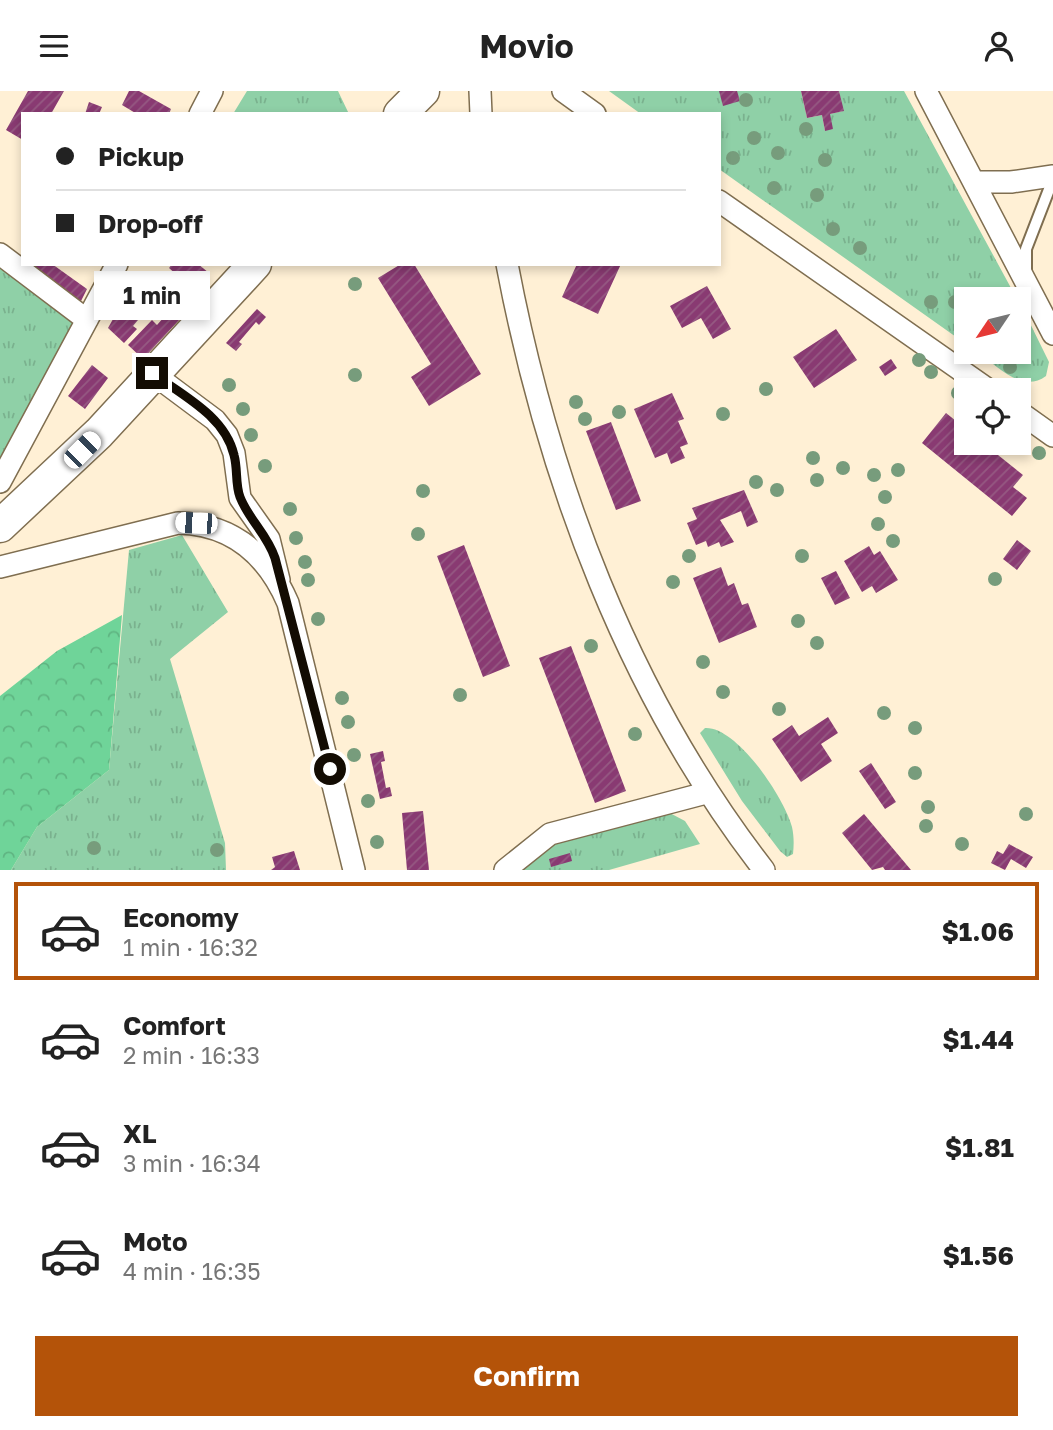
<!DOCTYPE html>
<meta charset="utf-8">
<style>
body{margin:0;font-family:"Golos Text",sans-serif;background:#f6f6f6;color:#222;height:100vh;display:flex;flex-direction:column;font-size:26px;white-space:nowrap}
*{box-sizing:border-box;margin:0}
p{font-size:23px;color:#767676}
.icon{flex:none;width:38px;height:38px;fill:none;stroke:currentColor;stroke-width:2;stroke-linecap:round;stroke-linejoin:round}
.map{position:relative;height:779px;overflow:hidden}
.side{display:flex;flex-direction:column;background:#fff;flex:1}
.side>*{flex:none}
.guide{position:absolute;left:21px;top:21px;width:700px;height:154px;border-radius:0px;box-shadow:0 4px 10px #0003;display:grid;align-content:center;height:154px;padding:0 35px;background:#fff}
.needle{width:46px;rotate:235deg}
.controls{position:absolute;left:954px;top:196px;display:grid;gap:14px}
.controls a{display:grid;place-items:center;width:77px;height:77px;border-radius:0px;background:#fff;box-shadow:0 4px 10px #0003;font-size:35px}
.end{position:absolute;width:32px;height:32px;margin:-16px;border:9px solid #130c03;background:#fff;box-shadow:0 0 0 4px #fff}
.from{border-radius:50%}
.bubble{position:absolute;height:49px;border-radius:0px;background:#fff;box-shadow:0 4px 10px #0003;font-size:23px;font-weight:700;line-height:49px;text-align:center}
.car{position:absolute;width:21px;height:42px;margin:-21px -10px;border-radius:9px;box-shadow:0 0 5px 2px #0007;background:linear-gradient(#fff 24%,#345 0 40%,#fff 0 76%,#345 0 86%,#fff 0)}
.guide b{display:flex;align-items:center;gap:24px;height:66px;font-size:26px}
.guide b+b{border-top:2px solid #e0e0e0}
.guide i{width:18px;height:18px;background:#222}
ul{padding:12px 0 0;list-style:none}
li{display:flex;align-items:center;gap:21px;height:98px;margin:0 14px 10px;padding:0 21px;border:4px solid transparent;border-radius:0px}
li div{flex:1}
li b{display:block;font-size:26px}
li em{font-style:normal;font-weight:700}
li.selected{border-color:#b45309}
li>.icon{width:63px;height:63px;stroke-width:1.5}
.cta{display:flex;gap:14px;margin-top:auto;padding:14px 35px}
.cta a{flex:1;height:80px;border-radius:0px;background:#b45309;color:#fff;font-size:28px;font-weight:700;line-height:80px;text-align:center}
header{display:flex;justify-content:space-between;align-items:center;height:91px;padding:0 35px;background:#fff;font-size:32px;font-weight:700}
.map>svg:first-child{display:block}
.grass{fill:url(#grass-tufts)}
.forest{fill:url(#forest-crowns)}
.building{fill:url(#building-hatch)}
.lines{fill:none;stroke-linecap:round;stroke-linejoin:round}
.lane-casing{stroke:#7f6e50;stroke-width:14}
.street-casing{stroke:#7f6e50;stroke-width:24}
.secondary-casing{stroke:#7f6e50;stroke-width:35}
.lane{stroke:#fff;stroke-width:10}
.street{stroke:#fff;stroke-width:21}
.secondary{stroke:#fff;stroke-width:32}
.tree{fill:#779c7c}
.route{stroke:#130c03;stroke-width:9}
</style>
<header><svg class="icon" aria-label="menu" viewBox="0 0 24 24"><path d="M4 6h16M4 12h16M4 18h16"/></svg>Movio<svg class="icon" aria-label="person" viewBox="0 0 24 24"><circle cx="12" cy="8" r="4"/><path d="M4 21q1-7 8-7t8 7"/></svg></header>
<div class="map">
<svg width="1053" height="779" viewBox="0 0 1053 779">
<defs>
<pattern id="grass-tufts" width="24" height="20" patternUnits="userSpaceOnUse" patternTransform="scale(1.75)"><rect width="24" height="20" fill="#8fd0a7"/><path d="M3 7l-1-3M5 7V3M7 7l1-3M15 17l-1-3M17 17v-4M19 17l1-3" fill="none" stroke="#7ab18e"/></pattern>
<pattern id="forest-crowns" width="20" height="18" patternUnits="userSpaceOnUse" patternTransform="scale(1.75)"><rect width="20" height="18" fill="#6fd499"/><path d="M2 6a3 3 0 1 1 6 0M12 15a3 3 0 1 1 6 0" fill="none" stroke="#5fb582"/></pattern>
<pattern id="building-hatch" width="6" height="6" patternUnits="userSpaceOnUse" patternTransform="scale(1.75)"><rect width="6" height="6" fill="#893a72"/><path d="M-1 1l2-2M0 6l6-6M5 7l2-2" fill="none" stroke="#955982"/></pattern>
</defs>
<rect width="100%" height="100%" fill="#fff0d5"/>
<path class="grass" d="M247 0H338L349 23H233Z
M609 0H801L807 27 822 24 825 40 830 23 843 20 839 0H904L1017 208H966V253L719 78V23H641Z
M0 175 75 232 0 372Z
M1019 210 1049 271 1046 285C1022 303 998 275 977 261H1018Z
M182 444 228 521 170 568 225 752 226 779H11L37 736 109 679 129 459Z
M705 637C737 635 785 708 792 736 794 745 794 754 793 763L787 766 780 760 742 710 700 642Z
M666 720 685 730 700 753 609 779H517L548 753Z"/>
<path class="forest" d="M122 524 109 679 37 736 11 779H0V605L57 560Z"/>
<path class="building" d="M28 0H64L51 23H23V49L6 39Z
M129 0H139L171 18 169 23H137L122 14Z
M719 0H737L740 10 723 15Z
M801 0H839L844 20 830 23 833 38 825 40 822 24 807 27Z
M89 11 102 16 99 23H85Z
M27 173H52L87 198 80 212Z
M172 173H198L209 182 182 214 165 201 178 185 169 177Z
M401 173H414L481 283 429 315 411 286 431 273 378 187Z
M577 173H621L598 223 562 206Z
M707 195 731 238 713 248 701 227 682 237 670 215Z
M126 205 143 223 133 235 137 238 124 252 108 237Z
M172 217 182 226 143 268 128 254 152 229 157 234Z
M257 218 266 226 259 234 256 231 239 251 242 253 236 260 226 252Z
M836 238 857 269 814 297 793 266Z
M891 268 897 277 885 285 879 276Z
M92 274 108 287 85 318 68 305Z
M672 302 684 328 678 330 688 353 680 356 685 367 671 373 667 362 655 367 634 318Z
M946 322 966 338V352H983L1023 384 1013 396 1027 407 1012 425 922 352Z
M611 331 641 410 616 419 586 340Z
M744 399 758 431 747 436 741 420 720 429 734 451 721 456 719 451 708 456 706 450 696 454 687 432 697 428 692 417Z
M1017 449 1031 460 1017 479 1003 468Z
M464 454 510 575 483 586 437 465Z
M869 455 874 464 880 460 898 489 876 502 872 495 862 501 844 470Z
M721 476 728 495 734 492 742 514 748 512 757 536 719 552 693 487Z
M836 480 850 507 835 514 821 487Z
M571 555 626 700 595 712 539 567Z
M828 626 838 642 821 653 832 670 801 691 772 648 792 634 799 645Z
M383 660 385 670 381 671 386 697 390 696 392 705 380 708 370 663Z
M871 672 896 711 885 718 859 680Z
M423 720 429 779H407L402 722Z
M864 723 911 779H885L883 776 872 779 842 742Z
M1009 753 1033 766 1026 777 1011 768 1005 779 991 772 997 760 1003 763Z
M294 760 300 779H271L275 776 272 766Z
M570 762 572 770 551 776 549 768Z"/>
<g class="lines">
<defs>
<path id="lane" d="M1026 182V158L1053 88"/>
<path id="street" d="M480 0 481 23
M563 0 595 23
M926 0 1053 243
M200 23 212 0
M974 91H1011L1053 85
M719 110 989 299
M0 163 87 229
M507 173C548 389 628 604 764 779
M152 282 215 329 227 344 234 362 240 407 269 448 279 489
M1018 320 1053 345
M0 391 117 173
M0 476 178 432C232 433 267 463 288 512L354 779
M505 779 550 743 706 702"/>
<path id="secondary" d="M400 23 423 0
M0 435 99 342 255 173"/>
</defs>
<use href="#lane" class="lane-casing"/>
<use href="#street" class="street-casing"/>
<use href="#secondary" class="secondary-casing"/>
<use href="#lane" class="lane"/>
<use href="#street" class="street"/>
<use href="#secondary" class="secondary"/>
</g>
<g class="tree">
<circle cx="746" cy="9" r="7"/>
<circle cx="806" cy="38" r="7"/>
<circle cx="754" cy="47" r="7"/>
<circle cx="778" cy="62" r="7"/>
<circle cx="733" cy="67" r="7"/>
<circle cx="825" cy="69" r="7"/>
<circle cx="774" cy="97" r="7"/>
<circle cx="817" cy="104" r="7"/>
<circle cx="833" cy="138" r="7"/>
<circle cx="860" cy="157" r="7"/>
<circle cx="355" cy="193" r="7"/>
<circle cx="931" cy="211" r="7"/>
<circle cx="955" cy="211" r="7"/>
<circle cx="919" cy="269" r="7"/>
<circle cx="1010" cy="276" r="7"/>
<circle cx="931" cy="281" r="7"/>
<circle cx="355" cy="284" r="7"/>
<circle cx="229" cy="294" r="7"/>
<circle cx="766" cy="298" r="7"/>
<circle cx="958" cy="302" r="7"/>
<circle cx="576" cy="311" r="7"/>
<circle cx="243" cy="318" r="7"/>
<circle cx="619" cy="321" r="7"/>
<circle cx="723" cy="323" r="7"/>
<circle cx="585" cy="328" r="7"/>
<circle cx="251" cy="344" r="7"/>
<circle cx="1039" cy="362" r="7"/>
<circle cx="813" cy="367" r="7"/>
<circle cx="265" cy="375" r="7"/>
<circle cx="843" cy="377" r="7"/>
<circle cx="898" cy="379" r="7"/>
<circle cx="874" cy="384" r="7"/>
<circle cx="817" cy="389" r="7"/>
<circle cx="756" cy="391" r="7"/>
<circle cx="777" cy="399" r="7"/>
<circle cx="423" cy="400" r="7"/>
<circle cx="885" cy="406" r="7"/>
<circle cx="290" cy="418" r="7"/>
<circle cx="878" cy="433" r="7"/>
<circle cx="418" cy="443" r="7"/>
<circle cx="296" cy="447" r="7"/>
<circle cx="893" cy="450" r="7"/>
<circle cx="689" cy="465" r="7"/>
<circle cx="802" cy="465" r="7"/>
<circle cx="305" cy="471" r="7"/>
<circle cx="995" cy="488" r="7"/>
<circle cx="308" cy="489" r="7"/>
<circle cx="673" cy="491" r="7"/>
<circle cx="318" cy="528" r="7"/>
<circle cx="798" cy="530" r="7"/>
<circle cx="817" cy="552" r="7"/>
<circle cx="591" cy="555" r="7"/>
<circle cx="703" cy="571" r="7"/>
<circle cx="723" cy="601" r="7"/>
<circle cx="460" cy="604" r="7"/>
<circle cx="342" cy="607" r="7"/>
<circle cx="779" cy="618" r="7"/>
<circle cx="884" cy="622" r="7"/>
<circle cx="348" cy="631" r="7"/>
<circle cx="915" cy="637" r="7"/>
<circle cx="635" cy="643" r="7"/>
<circle cx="354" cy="664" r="7"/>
<circle cx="915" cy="682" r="7"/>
<circle cx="368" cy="710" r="7"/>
<circle cx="928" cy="716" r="7"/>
<circle cx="1026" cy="723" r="7"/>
<circle cx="926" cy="735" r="7"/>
<circle cx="377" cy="751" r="7"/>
<circle cx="962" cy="753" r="7"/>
<circle cx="94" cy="757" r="7"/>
<circle cx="217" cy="759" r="7"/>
</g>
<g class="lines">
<path class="route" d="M152 282C182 304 225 325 234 364 238 378 235 393 240 406 249 429 267 443 275 467L330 678"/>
</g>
</svg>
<div class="controls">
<a><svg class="needle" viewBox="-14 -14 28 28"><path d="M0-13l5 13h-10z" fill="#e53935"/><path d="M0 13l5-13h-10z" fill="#767676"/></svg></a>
<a><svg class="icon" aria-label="locate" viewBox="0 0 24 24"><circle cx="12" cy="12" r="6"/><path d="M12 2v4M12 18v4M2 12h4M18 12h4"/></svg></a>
</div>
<i class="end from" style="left:330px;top:678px"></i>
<i class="end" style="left:152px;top:282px"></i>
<div class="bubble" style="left:94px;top:180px;width:116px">1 min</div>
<i class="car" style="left:82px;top:359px;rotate:45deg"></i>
<i class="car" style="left:196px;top:432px;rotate:272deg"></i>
<div class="guide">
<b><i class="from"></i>Pickup</b>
<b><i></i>Drop-off</b>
</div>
</div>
<section class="side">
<ul>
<li class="selected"><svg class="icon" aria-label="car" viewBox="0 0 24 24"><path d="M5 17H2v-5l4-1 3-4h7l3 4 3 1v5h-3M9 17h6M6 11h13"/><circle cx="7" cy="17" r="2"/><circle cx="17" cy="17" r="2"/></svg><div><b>Economy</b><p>1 min · 16:32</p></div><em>$1.06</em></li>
<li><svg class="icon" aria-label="car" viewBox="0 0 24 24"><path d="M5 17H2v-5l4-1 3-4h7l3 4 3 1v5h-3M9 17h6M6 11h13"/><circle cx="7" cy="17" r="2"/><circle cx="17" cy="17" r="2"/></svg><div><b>Comfort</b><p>2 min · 16:33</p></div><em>$1.44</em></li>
<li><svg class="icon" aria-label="car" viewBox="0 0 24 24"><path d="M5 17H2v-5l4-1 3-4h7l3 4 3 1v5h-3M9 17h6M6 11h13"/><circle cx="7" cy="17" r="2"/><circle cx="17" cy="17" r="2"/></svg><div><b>XL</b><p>3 min · 16:34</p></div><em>$1.81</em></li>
<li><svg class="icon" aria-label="car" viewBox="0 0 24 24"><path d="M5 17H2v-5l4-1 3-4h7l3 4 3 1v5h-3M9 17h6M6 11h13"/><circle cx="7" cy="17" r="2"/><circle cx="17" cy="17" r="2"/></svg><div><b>Moto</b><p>4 min · 16:35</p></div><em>$1.56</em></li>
</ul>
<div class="cta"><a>Confirm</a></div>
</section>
